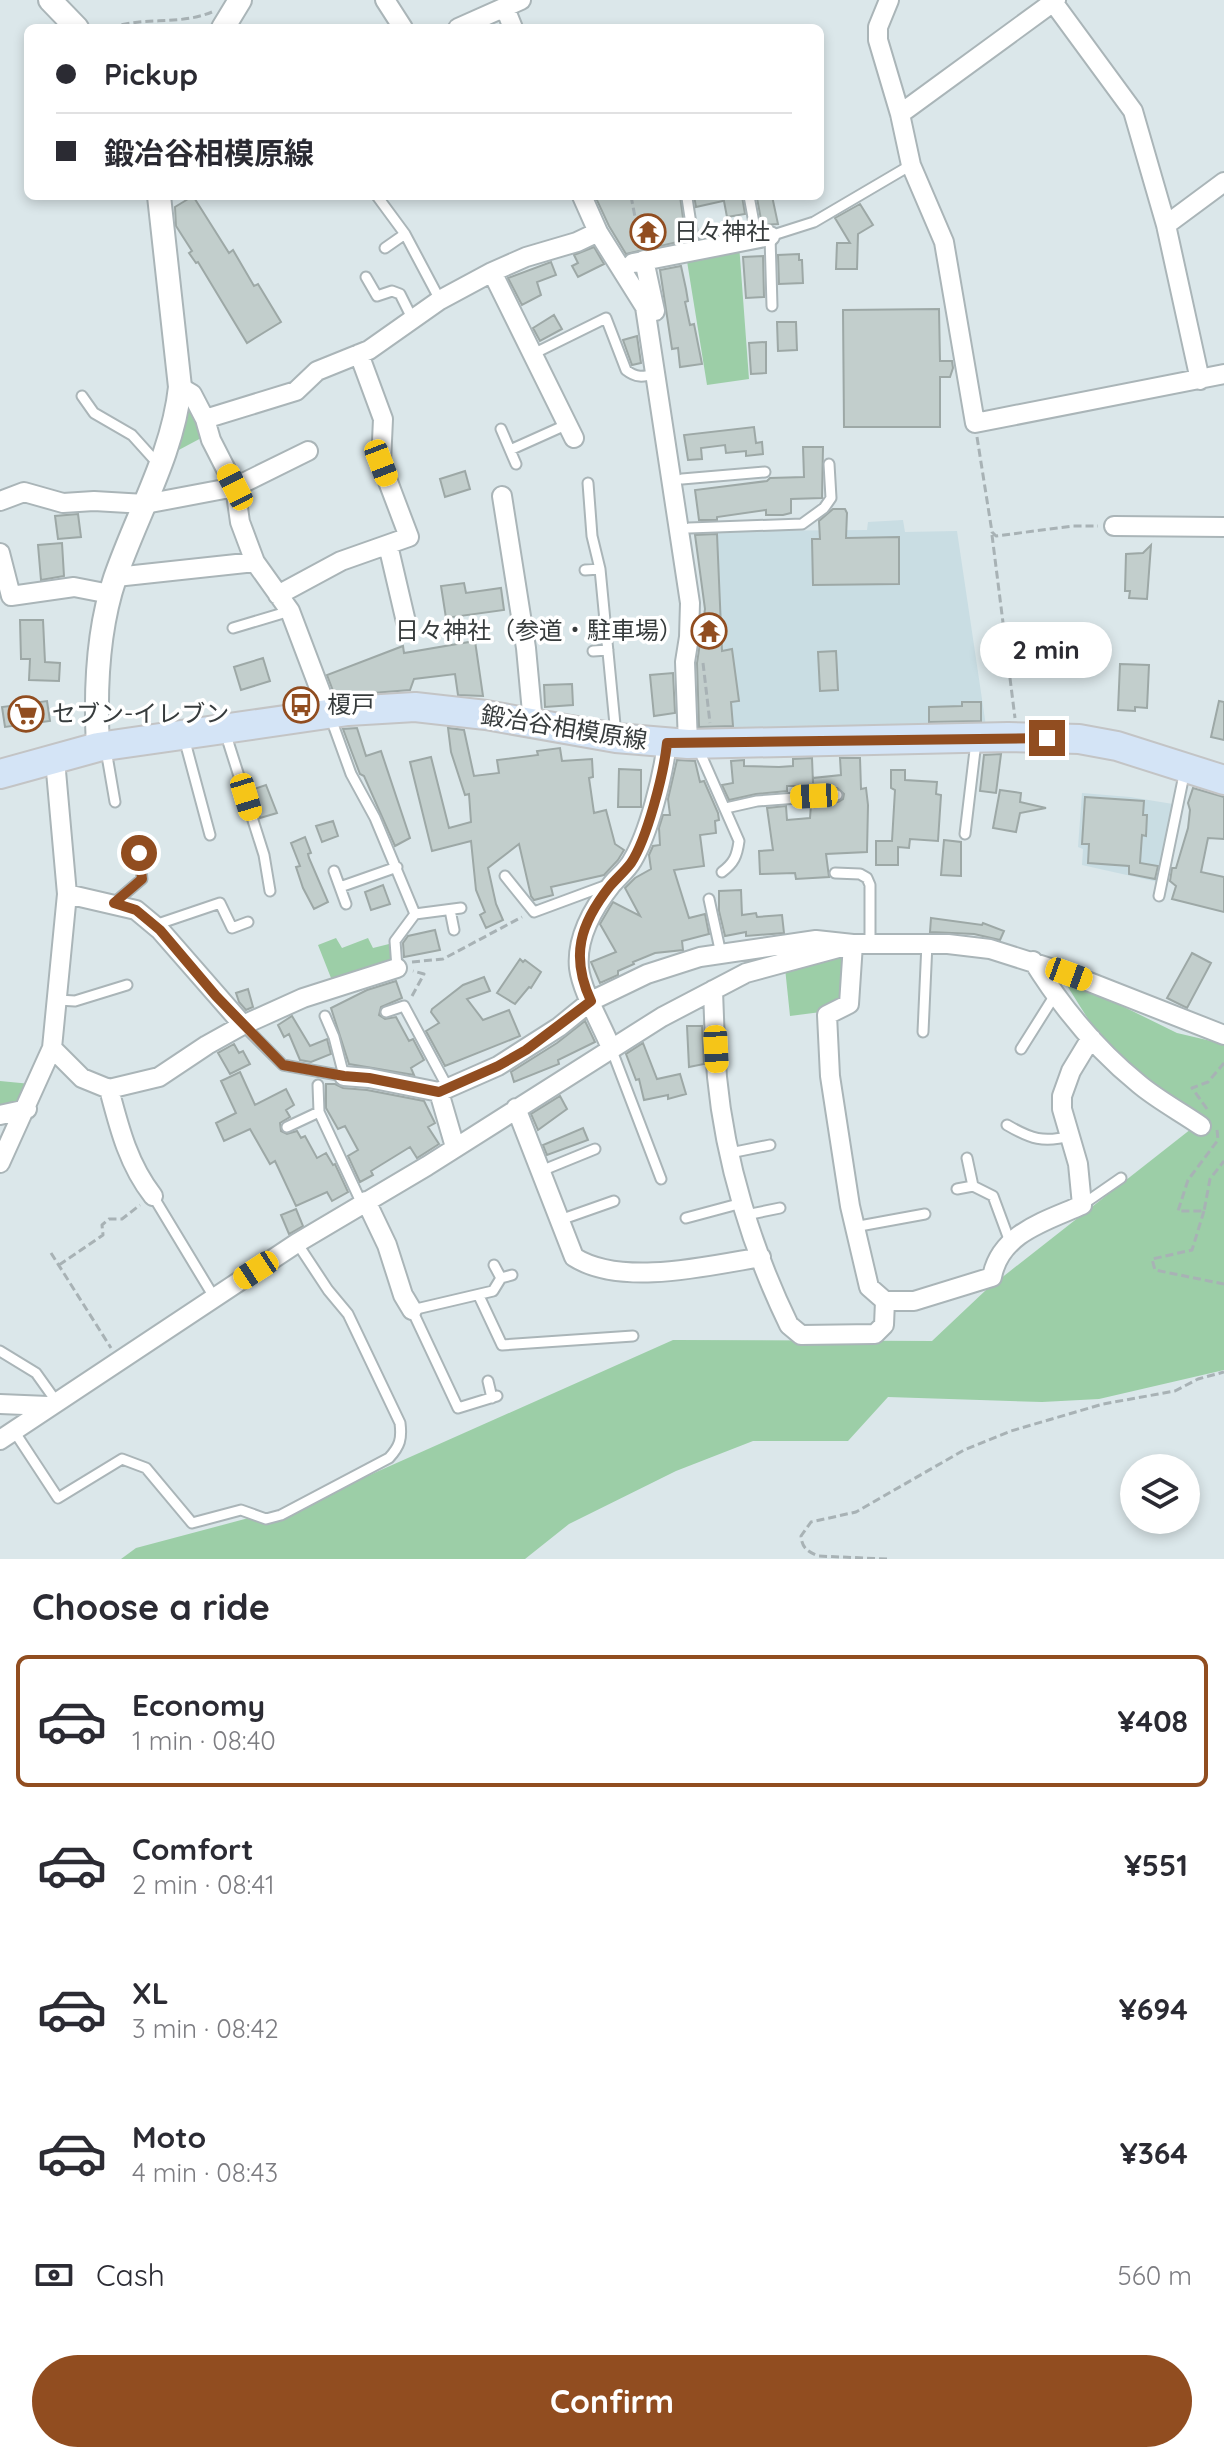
<!DOCTYPE html>
<meta charset="utf-8">
<style>
body{margin:0;font-family:Quicksand,"Noto Sans JP",sans-serif;background:#f2f2f3;color:#2b2b33;height:100vh;display:flex;flex-direction:column;font-size:30px;white-space:nowrap}
*{box-sizing:border-box;margin:0}
p{font-size:26px;color:#7c7c81}
.icon{flex:none;width:44px;height:44px;fill:none;stroke:currentColor;stroke-width:2;stroke-linecap:round;stroke-linejoin:round}
.map{position:relative;height:1559px;overflow:hidden}
.sheet{display:flex;flex-direction:column;background:#fff;flex:1}
.sheet>*{flex:none}
.top-card{position:absolute;left:24px;top:24px;width:800px;height:176px;border-radius:12px;box-shadow:0 4px 12px #0003;display:grid;align-content:center;height:176px;padding:0 32px;background:#fff}
.controls{position:absolute;left:1120px;top:1454px;display:grid;gap:16px}
.controls a{display:grid;place-items:center;width:80px;height:80px;border-radius:50%;background:#fff;box-shadow:0 4px 12px #0003;font-size:40px}
.end{position:absolute;width:36px;height:36px;margin:-18px;border:10px solid #914d20;background:#fff;box-shadow:0 0 0 4px #fff}
.from{border-radius:50%}
.bubble{position:absolute;height:56px;border-radius:28px;background:#fff;box-shadow:0 4px 12px #0003;font-size:26px;font-weight:700;line-height:56px;text-align:center}
.car{position:absolute;width:24px;height:48px;margin:-24px -12px;border-radius:10px;box-shadow:0 0 6px 2px #0007;background:linear-gradient(#f5c518 24%,#345 0 40%,#f5c518 0 76%,#345 0 86%,#f5c518 0)}
.top-card b{display:flex;align-items:center;gap:28px;height:76px;font-size:30px}
.top-card b+b{border-top:2px solid #e1e1e2}
.top-card i{width:20px;height:20px;background:#2b2b33}
ul{padding:0;list-style:none}
li{display:flex;align-items:center;gap:24px;height:132px;margin:0 16px 12px;padding:0 16px;border:4px solid transparent;border-radius:12px}
li div{flex:1}
li b{display:block;font-size:30px}
li em{font-style:normal;font-weight:700}
li.selected{border-color:#914d20}
li>.icon{width:72px;height:72px;stroke-width:1.5}
h2{padding:0 32px;font-size:36px;line-height:96px}
.pay{display:flex;align-items:center;gap:20px;height:88px;padding:0 32px;font-size:30px}
.pay p{margin-inline-start:auto}
.action{display:flex;gap:16px;margin-top:auto;padding:16px 32px}
.action a{flex:1;height:92px;border-radius:48px;background:#914d20;color:#fff;font-size:32px;font-weight:700;line-height:92px;text-align:center}
.map>svg:first-child{display:block}
.built{fill:#c9dde3}
.green{fill:#9ccea7}
.building{fill:#c2cecc;stroke:#9da8a6;stroke-width:2}
.lines{fill:none;stroke-linecap:round;stroke-linejoin:round}
.service-casing{stroke:#aab5b8;stroke-width:13}
.minor-casing{stroke:#aab5b8;stroke-width:22}
.tertiary-casing{stroke:#aab5b8;stroke-width:26}
.primary-casing{stroke:#c3c4c5;stroke-width:32}
.path{stroke:#a8b2b5;stroke-width:3;stroke-dasharray:8 4;stroke-linecap:butt}
.service{stroke:#fff;stroke-width:9}
.minor{stroke:#fff;stroke-width:18}
.tertiary{stroke:#fff;stroke-width:22}
.primary{stroke:#d4e4f6;stroke-width:28}
.route{stroke:#914d20;stroke-width:10}
.labels{text-anchor:middle;stroke-width:7;stroke-linejoin:round;paint-order:stroke}
.poi-label{font-size:24px;fill:#373c3d;stroke:#fff;text-anchor:start}
.street-label{font-size:24px;fill:#373c3d;stroke:#fff}
</style>
<div class="map">
<svg width="1224" height="1559" viewBox="0 0 1224 1559">
<rect width="100%" height="100%" fill="#dbe7ea"/>
<path class="built" d="M903 520 905 532 957 531 986 726 746 732V727L733 728 731 702 739 701 731 649 722 651 717 531 867 530 868 522Z
M1082 793 1130 797 1173 804 1158 882 1082 865 1083 849 1078 847Z"/>
<path class="green" d="M739 244 749 379 707 385 686 255Z
M189 400 205 436 175 452Z
M336 938 342 948 368 938 373 948 389 944 393 965 333 983 318 945Z
M840 956 848 960 845 999 821 1012 790 1016 785 968Z
M1061 976 1177 1033 1224 1044V1370L1099 1399 1042 1402 888 1397 848 1441H753L676 1471 569 1524 525 1559H121L136 1548 309 1502 673 1340 932 1341 986 1290 1191 1129 1122 1073Z
M0 1081 31 1084 25 1103 0 1110Z"/>
<path class="building" d="M193 196 229 253 233 250 254 286 258 284 281 322 247 343 198 262 196 263 189 253 192 251 176 226 175 207Z
M595 196H680L686 240 626 254 609 226Z
M694 196H722L723 201 696 207Z
M723 196H742L745 214 727 217Z
M772 196 778 224 762 225 757 198Z
M860 204 873 225 858 234 857 269H836L837 243H850L835 218Z
M594 247 604 264 578 277 572 266 578 263 574 255Z
M799 254V260H802L803 283 779 284 778 255Z
M763 256 764 297 746 298 743 257Z
M551 262 556 275 537 282 541 295 522 305 508 278Z
M681 266 686 289 688 301 685 302 690 325 694 324 702 364 680 367 678 348 672 349 660 270Z
M939 309 940 361H952L953 368 950 377H940V427H844L843 310Z
M554 315 562 329 540 341 533 328Z
M777 322H796L797 350 778 351Z
M637 336 641 363 632 365 623 340Z
M766 342V373L751 374 749 343Z
M754 427 756 443 762 442 763 454 746 456V451L726 453 725 445 701 448 702 459 688 460 684 435Z
M803 447H823L822 498 791 499V513L783 515H766V510L717 517V520H699L695 490 767 481 770 478 804 477Z
M465 471 470 489 445 497 440 479Z
M833 509H845L847 513 846 538 899 537V584L813 585 812 539H820L819 521Z
M78 514 81 537 58 539 55 516Z
M717 534 722 651 732 649 739 701 731 702 733 726 699 727 697 663 705 609 695 535Z
M62 543 64 576 41 580 38 545Z
M1151 545 1147 599 1129 598 1130 591H1125L1126 554 1143 553Z
M464 583 466 593 501 588 504 610 446 618 441 586Z
M20 620H43L45 662 60 663 59 681 29 680 30 659H21Z
M475 641 483 696 458 695 455 674 414 679 410 690 335 696 327 675 403 646 404 653Z
M836 651 838 690 820 691 818 652Z
M263 658 270 681 241 690 234 667Z
M1120 664 1149 665 1147 708 1135 707V711L1118 710Z
M673 673 675 713 654 716 650 675Z
M572 684 573 705 545 707 544 685Z
M47 701 50 721 5 727 2 707Z
M1219 701 1224 702V740L1211 737Z
M962 702H981V721L929 722V707L962 706Z
M357 728 366 756 381 751 410 838 395 846 364 776 360 774 343 729Z
M448 728 464 730 474 776 499 773 497 760 538 755 537 751 560 748 562 761 592 759 593 777 589 778 594 813 606 810 615 844 624 850 618 860 604 875 551 887 553 895 534 900 531 896 519 844 488 868 496 904 503 920 486 928 480 915 485 912 476 890 471 841 432 851 410 762 431 757 449 828 471 822 469 794 465 795 451 752Z
M1001 754 996 793 980 791 984 755Z
M812 758 813 783V778L841 775 840 758H860L861 789 866 788 868 805 867 852 826 854 829 877 796 879 795 873 760 874 759 851 773 850 767 808 786 806 787 820 810 818 811 804 838 802 843 799 844 794 837 788 812 789V786H787V791L756 794 729 800 722 785 733 783 731 761 744 760V766L779 767 793 766V759Z
M677 760 695 761 700 782 704 781 718 813 719 820 715 821 716 833 700 835 704 866 674 870 689 918 705 914 709 934 682 941 683 950 655 953 633 962 634 964 618 971V975L600 983 591 962 616 952 600 924 613 902 640 916 625 888 635 878 651 869 649 855 653 846 660 845 659 828 663 815H670L668 799Z
M619 769 641 770V807H618Z
M891 770H905V780L937 782 936 794 941 795 938 841 910 839 909 848 898 847V865H876V841H892L895 790 891 788Z
M266 785 277 813 260 818 251 790Z
M1193 788 1224 797V839L1208 838 1201 872 1224 877V912L1172 899 1176 886 1170 881 1172 868H1176L1188 828 1190 810 1188 803Z
M1000 790 1021 793 1020 802 1046 808 1020 813 1016 832 993 828Z
M1085 797 1144 801 1143 815H1147L1146 836 1142 835 1140 863 1158 866 1155 879 1129 874V866L1088 863 1089 844H1082Z
M333 821 338 836 322 842 316 826Z
M305 837 311 853 308 854 309 858 328 902 314 909 303 888 296 867 300 866 291 843Z
M944 840 961 842V876L941 875Z
M383 885 390 904 371 910 365 892Z
M741 890 742 915 756 913 757 917 782 915 784 933 746 936V932L725 936 719 911V891Z
M931 918 982 925 983 923 1004 931 1000 940 974 934 930 932Z
M435 930 440 950 404 957 403 943 408 936Z
M1192 953 1211 963 1187 1008 1167 998Z
M520 959 523 962 525 960 541 972 531 988 529 987 515 1004 497 993Z
M484 977 490 991 467 999 483 1020 509 1010 520 1036 445 1066 426 1031 439 1023 431 1012 432 1009 463 985Z
M396 981 402 998 381 1007 379 1015 385 1019 396 1017 409 1041 413 1039 424 1060 411 1068 414 1075 349 1064 331 1008 367 990Z
M248 989 253 1007 246 1010 239 1002 236 993Z
M292 1016 310 1046 327 1039 331 1054 311 1062 300 1060 289 1034 284 1037 278 1025Z
M585 1021 595 1042 558 1060 559 1064 514 1082 511 1072 557 1043Z
M687 1026H702L704 1064 689 1067Z
M643 1043 657 1079 680 1074 686 1094 668 1099V1095L644 1100 639 1079 636 1080 626 1054Z
M234 1044 239 1053 243 1051 250 1064 230 1074 218 1053Z
M240 1072 255 1105 286 1089 294 1105 286 1110 290 1117 280 1123 281 1131 287 1134 297 1131 301 1138 305 1136 317 1158 326 1153 333 1165 335 1164 348 1192 332 1201 327 1192 296 1206 275 1161 270 1164 250 1129 224 1141 216 1123 236 1113 221 1081Z
M326 1084H335L343 1088 367 1090 424 1101 435 1123 428 1127 439 1144 417 1158 410 1147 371 1171 373 1175 360 1182 348 1156 358 1150 345 1126 338 1129 326 1108Z
M560 1096 567 1109 538 1130 531 1114Z
M583 1128 588 1140 547 1155 543 1145Z
M296 1209 303 1226 289 1234 281 1215Z"/>
<g class="lines">
<defs>
<path id="service" d="M377 196 405 234 440 300
M749 196 757 239
M687 198 695 250
M385 248 405 234
M366 277 377 296 392 291 400 294 413 320
M772 306 770 236 814 222 911 165
M533 354 606 318 626 370C636 378 643 377 655 374
M82 396 94 413 132 435 159 465
M501 429 516 464
M510 450 568 424
M682 479 765 472
M588 483 592 536 600 569 616 735
M689 528 802 524 824 508 831 498 829 464
M585 570 600 569
M233 628 290 611
M593 651 608 650
M330 716 351 774 375 818 415 914 395 941 397 968
M225 732 264 855 270 891
M184 738 210 835
M698 748 739 841C737 856 734 863 722 872
M106 750 115 802
M726 808 757 801 837 795
M965 834 976 742
M334 871 346 904
M835 873 860 874 867 878 870 885V944
M505 876 534 912 607 885
M340 887 397 867
M1159 896 1185 770
M709 899 721 954
M114 903 142 879 139 853
M450 910 454 930
M415 914 461 908
M155 925 220 903 232 928 248 922
M58 1000 75 1001 127 985
M386 1012 404 1006 448 1088
M243 1025 283 1065 344 1076 334 1037 325 1016
M923 1032 927 943
M611 1048 661 1179
M1021 1049 1055 995
M318 1085 319 1112 362 1204
M1007 1125C1031 1139 1043 1143 1071 1136
M287 1127 319 1112
M730 1153 770 1145
M967 1158 973 1186 993 1196 1010 1242
M541 1171 595 1149
M957 1189 973 1186
M153 1196 214 1297
M1082 1205 1121 1178
M746 1215 780 1208
M686 1218 742 1203
M560 1220 614 1201
M854 1227 925 1214
M494 1265 501 1278
M479 1296 502 1345 633 1336
M0 1351 36 1373 56 1401
M488 1381 492 1398
M497 1396 458 1408 412 1310 493 1291 501 1278 512 1275
M14 1431 58 1498 122 1459 146 1468 192 1523 241 1510 266 1519 281 1515 389 1458C400 1446 402 1439 400 1423L348 1314 328 1290 297 1243"/>
<path id="minor" d="M385 0 403 28
M889 0 878 27V40L900 114 911 165 944 242 975 423 1224 374
M1053 2 1133 111 1166 225 1200 380
M505 8 513 28
M458 28 521 0
M900 114 1056 0
M582 196 598 232 645 307 690 603 689 637 685 662 688 744
M1166 225 1224 182
M644 260 655 311
M633 263 770 236
M492 272 574 438
M180 387 192 394 205 419 211 440 235 487 240 522 255 562 290 611 329 714
M205 419 296 391 317 371 369 350 440 300 492 272 526 257 577 242 598 232
M502 496 526 648 533 723
M0 501 24 492 63 503 94 501 145 504 235 487 308 451
M1114 526 1224 527
M388 545 406 622
M0 553 11 596 74 587 110 594
M116 577 255 562
M278 595 341 561 409 537 381 463 383 419 359 354
M67 894 136 910 160 930 243 1025
M853 944 849 1004 827 1015 830 1076 850 1206 869 1287 885 1301H914L992 1277C1000 1233 1046 1221 1082 1205L1078 1164 1062 1109V1096L1071 1071 1091 1038
M1033 961C1061 1006 1097 1050 1139 1084 1158 1100 1181 1112 1201 1126
M713 990C714 1019 715 1048 717 1077 725 1161 752 1249 789 1325L801 1335 875 1334 884 1325 885 1301
M52 1048 82 1078 109 1089C119 1127 128 1164 153 1196
M611 1048C602 1025 582 992 579 968 576 937 593 908 612 884 618 877 627 870 632 861 649 833 663 776 667 743
M344 1076 369 1078 439 1092 498 1066 559 1027 591 1001 647 974 700 957 816 940 853 944H948L990 949 1069 974 1224 1035
M109 1089 159 1077 207 1045 243 1025 303 998 397 968
M439 1092 455 1147
M516 1108 574 1257C621 1287 708 1266 761 1257
M0 1115 27 1109
M0 1163 52 1048 67 894 55 760
M366 1201 387 1245 403 1295 412 1310
M0 1404 48 1406
M0 1440 297 1243 427 1166 662 1017 746 973 853 944"/>
<path id="tertiary" d="M50 0 77 28
M223 28 240 0
M98 747C95 691 97 631 115 578 137 514 173 454 180 387L159 196"/>
<path id="primary" d="M0 774 98 747 348 711 415 707 486 715 616 738 688 744 1008 737 1079 739 1117 746 1224 780"/>
</defs>
<use href="#service" class="service-casing"/>
<use href="#minor" class="minor-casing"/>
<use href="#tertiary" class="tertiary-casing"/>
<use href="#primary" class="primary-casing"/>
<path class="path" d="M110 28C144 16 178 26 212 12
M631 196 640 243
M977 437 992 532 996 536 1073 526H1098
M992 535 1015 718
M703 663 710 723
M412 962 443 959 522 917
M412 996 424 974 413 971
M1207 1109 1192 1088 1208 1082 1224 1063
M1217 1130 1218 1140 1188 1180 1178 1211H1204L1210 1179 1224 1161
M1204 1211 1192 1250 1152 1259 1155 1270 1224 1284
M51 1253 111 1348
M59 1265 103 1235 102 1225 109 1219H122L140 1205
M887 1559 818 1556C807 1551 802 1548 801 1536L811 1522 856 1512 964 1450 1011 1431 1103 1404 1175 1391 1198 1379 1224 1372"/>
<use href="#service" class="service"/>
<use href="#minor" class="minor"/>
<use href="#tertiary" class="tertiary"/>
<use href="#primary" class="primary"/>
</g>
<g class="lines">
<path class="route" d="M139 853 142 879 114 903 136 910 160 930 216 996 283 1065 344 1076 369 1078 439 1092 498 1066 526 1050 591 1001C570 956 580 924 610 886 617 878 625 871 631 863 647 839 664 773 667 743L1047 738"/>
</g>
<defs>
<symbol id="temple-ring" viewBox="-11 -11 22 22"><circle r="9.5" fill="#fff" stroke="#914d20" stroke-width="1.5"/><path d="M0-6L5-2H3V0L6.5 2.5H4V6H1.5V3h-3V6H-4V2.5H-6.5L-3 0V-2H-5Z" fill="#914d20"/></symbol>
<symbol id="bus-ring" viewBox="-11 -11 22 22"><circle r="9.5" fill="#fff" stroke="#914d20" stroke-width="1.5"/><path d="M-5-6H5V4H4V6H2V4H-2V6H-4V4H-5ZM-3.5-4V0h7V-4ZM-3.5 1.2v1.5H-2V1.2ZM2 1.2v1.5H3.5V1.2Z" fill="#914d20"/></symbol>
<symbol id="supermarket-ring" viewBox="-11 -11 22 22"><circle r="9.5" fill="#fff" stroke="#914d20" stroke-width="1.5"/><path d="M-6-5.5h2.5l.6 2H6L4.5 2H-2.5L-4.4-4H-6ZM-1.5 3.2a1.3 1.3 0 1 0 .1 0ZM3 3.2a1.3 1.3 0 1 0 .1 0Z" fill="#914d20"/></symbol>
</defs>
<g fill-rule="evenodd">
<use href="#temple-ring" x="628" y="212" width="40" height="40"/>
<use href="#temple-ring" x="689" y="611" width="40" height="40"/>
<use href="#bus-ring" x="281" y="685" width="40" height="40"/>
<use href="#supermarket-ring" x="6" y="694" width="40" height="40"/>
</g>
<g class="labels">
<g class="poi-label">
<text x="674" y="240">日々神社</text>
<text x="683" y="639" text-anchor="end">日々神社（参道・駐車場）</text>
<text x="327" y="713">榎戸</text>
<text x="52" y="722">セブン-イレブン</text>
</g>
<g class="street-label">
<text transform="translate(564 728) rotate(9)" y="8">鍛冶谷相模原線</text>
</g>
</g>
</svg>
<div class="controls">
<a><svg class="icon" aria-label="layers" viewBox="0 0 24 24"><path d="M12 4l9 5-9 5-9-5zM3 14l9 5 9-5"/></svg></a>
</div>
<i class="end from" style="left:139px;top:853px"></i>
<i class="end" style="left:1047px;top:738px"></i>
<div class="bubble" style="left:980px;top:622px;width:132px">2 min</div>
<i class="car" style="left:381px;top:463px;rotate:159deg"></i>
<i class="car" style="left:235px;top:487px;rotate:333deg"></i>
<i class="car" style="left:814px;top:796px;rotate:267deg"></i>
<i class="car" style="left:246px;top:797px;rotate:163deg"></i>
<i class="car" style="left:1069px;top:974px;rotate:110deg"></i>
<i class="car" style="left:716px;top:1049px;rotate:177deg"></i>
<i class="car" style="left:256px;top:1270px;rotate:237deg"></i>
<div class="top-card">
<b><i class="from"></i>Pickup</b>
<b><i></i>鍛冶谷相模原線</b>
</div>
</div>
<section class="sheet">
<h2>Choose a ride</h2>
<ul>
<li class="selected"><svg class="icon" aria-label="car" viewBox="0 0 24 24"><path d="M5 17H2v-5l4-1 3-4h7l3 4 3 1v5h-3M9 17h6M6 11h13"/><circle cx="7" cy="17" r="2"/><circle cx="17" cy="17" r="2"/></svg><div><b>Economy</b><p>1 min · 08:40</p></div><em>¥408</em></li>
<li><svg class="icon" aria-label="car" viewBox="0 0 24 24"><path d="M5 17H2v-5l4-1 3-4h7l3 4 3 1v5h-3M9 17h6M6 11h13"/><circle cx="7" cy="17" r="2"/><circle cx="17" cy="17" r="2"/></svg><div><b>Comfort</b><p>2 min · 08:41</p></div><em>¥551</em></li>
<li><svg class="icon" aria-label="car" viewBox="0 0 24 24"><path d="M5 17H2v-5l4-1 3-4h7l3 4 3 1v5h-3M9 17h6M6 11h13"/><circle cx="7" cy="17" r="2"/><circle cx="17" cy="17" r="2"/></svg><div><b>XL</b><p>3 min · 08:42</p></div><em>¥694</em></li>
<li><svg class="icon" aria-label="car" viewBox="0 0 24 24"><path d="M5 17H2v-5l4-1 3-4h7l3 4 3 1v5h-3M9 17h6M6 11h13"/><circle cx="7" cy="17" r="2"/><circle cx="17" cy="17" r="2"/></svg><div><b>Moto</b><p>4 min · 08:43</p></div><em>¥364</em></li>
</ul>
<div class="pay"><svg class="icon" aria-label="cash" viewBox="0 0 24 24"><path d="M3 7h18v10H3z"/><circle cx="12" cy="12" r="2"/></svg>Cash<p>560 m</p></div>
<div class="action"><a>Confirm</a></div>
</section>
